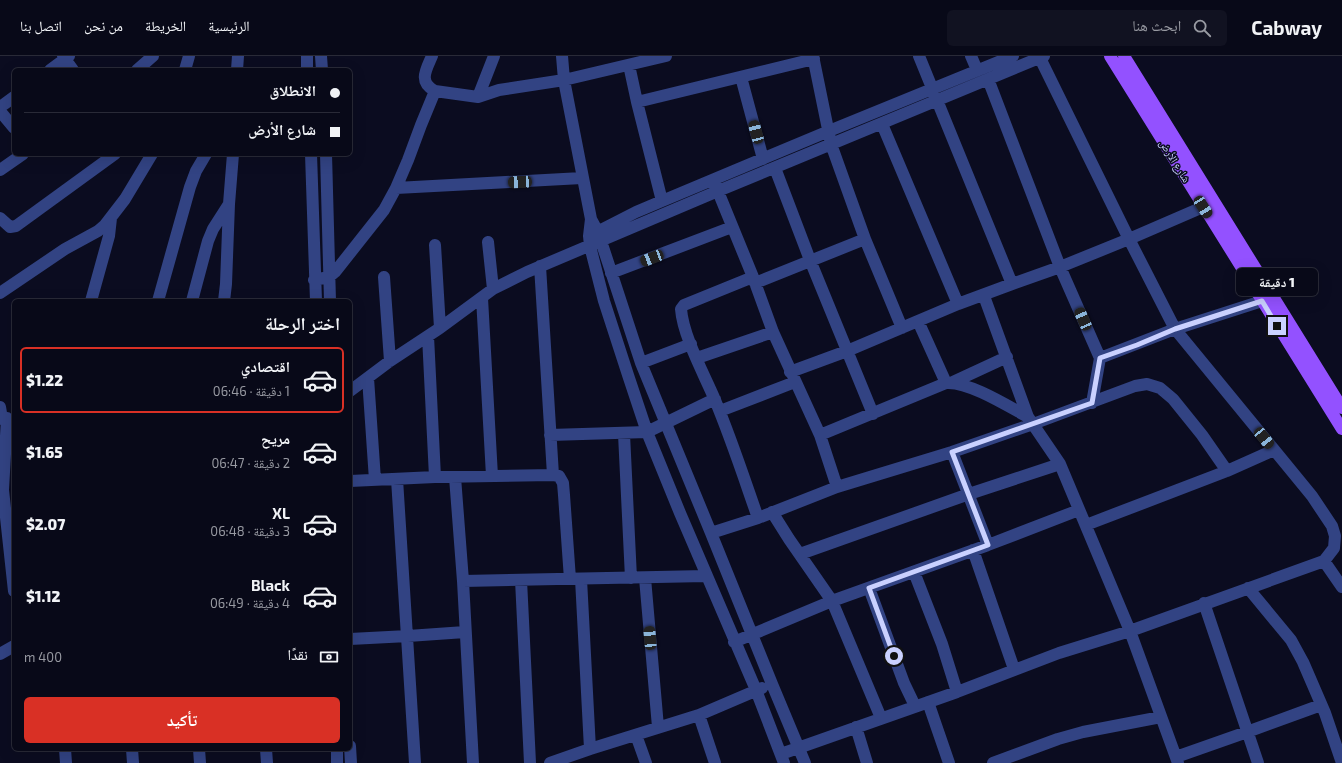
<!DOCTYPE html>
<html lang="ar">
<meta charset="utf-8">
<style>
body{margin:0;font-family:"Exo 2","Noto Naskh Arabic",sans-serif;background:#111221;color:#f1f3f6;direction:rtl;height:100vh;display:flex;flex-direction:column;font-size:15px;white-space:nowrap}
*{box-sizing:border-box;margin:0}
p{font-size:13px;color:#989aa2}
.icon{flex:none;width:22px;height:22px;fill:none;stroke:currentColor;stroke-width:2;stroke-linecap:round;stroke-linejoin:round}
.map{position:relative;flex:1;overflow:hidden;direction:ltr}
.panel{position:absolute;left:12px;top:243px;width:340px;height:452px;display:flex;flex-direction:column;background:#080918;border-radius:6px;box-shadow:0 4px 16px #0002,0 0 0 1px #292a37;direction:rtl}
.panel>*{flex:none}
.hud{position:absolute;left:12px;top:12px;width:340px;height:88px;border-radius:6px;box-shadow:0 4px 16px #0002,0 0 0 1px #292a37;direction:rtl;display:grid;align-content:center;height:88px;padding:0 12px;background:#080918}
.end{position:absolute;width:18px;height:18px;margin:-9px;border:5px solid #cad1ff;background:#111;box-shadow:0 0 0 2px #111}
.from{border-radius:50%}
.bubble{position:absolute;height:28px;border-radius:6px;background:#080918;box-shadow:0 4px 16px #0002,0 0 0 1px #292a37;font-size:13px;font-weight:800;line-height:28px;text-align:center;direction:rtl}
.car{position:absolute;width:12px;height:24px;margin:-12px -6px;border-radius:5px;box-shadow:0 0 3px 1px #0007;background:linear-gradient(#222 24%,#8ab4d8 0 40%,#222 0 76%,#8ab4d8 0 86%,#222 0)}
.hud b{display:flex;align-items:center;gap:14px;height:38px;font-size:15px}
.hud b+b{border-top:1px solid #292a37}
.hud i{width:10px;height:10px;background:#f1f3f6}
ul{padding:0;list-style:none}
li{display:flex;align-items:center;gap:12px;height:66px;margin:0 8px 6px;padding:0 4px;border:2px solid transparent;border-radius:6px}
li div{flex:1}
li b{display:block;font-size:15px}
li em{font-style:normal;font-weight:800}
li.current{border-color:#d93025}
li>.icon{width:36px;height:36px;stroke-width:1.5}
h2{padding:0 12px;font-size:18px;line-height:48px}
.pay{display:flex;align-items:center;gap:10px;height:44px;padding:0 12px;font-size:15px}
.pay p{margin-inline-start:auto}
.button{display:flex;gap:8px;margin-top:auto;padding:8px 12px}
.button a{flex:1;height:46px;border-radius:6px;background:#d93025;color:#fff;font-size:16px;font-weight:800;line-height:46px;text-align:center}
header{display:flex;align-items:center;gap:24px;box-sizing:border-box;height:56px;padding:0 20px;background:#080918;border-bottom:1px solid #292a37}
header strong{font-size:19px}
nav{display:flex;gap:22px;margin-inline-start:auto;font-size:14px}
.search{width:280px;height:36px;background:#111221;display:flex;align-items:center;gap:10px;box-sizing:border-box;padding:0 14px;border-radius:6px;color:#989aa2;font-size:15px}
.map>svg:first-child{display:block}
.lines{fill:none;stroke-linecap:round;stroke-linejoin:round}
.minor{stroke:#324383;stroke-width:12}
.major{stroke:#9351ff;stroke-width:12}
.route{stroke:#cad1ff;stroke-width:5}
.labels{text-anchor:middle;stroke-width:3;stroke-linejoin:round;paint-order:stroke}
.street-label{font-size:11px;fill:#cad1ff;stroke:#0b0c20}
</style>
<header>
<strong>Cabway</strong>
<div class="search"><svg class="icon" aria-label="search" viewBox="0 0 24 24"><circle cx="10" cy="10" r="6"/><path d="M15 15l6 6"/></svg>ابحث هنا</div>
<nav><a>الرئيسية</a><a>الخريطة</a><a>من نحن</a><a>اتصل بنا</a></nav>
</header>
<div class="map">
<svg width="1342" height="707" viewBox="0 0 1342 707">
<rect width="100%" height="100%" fill="#0b0c20"/>
<g class="lines">
<path class="minor" d="M63 0 73 14
M307 0V14
M321 0 322 14
M432 0C426 14 418 26 435 35
M562 0 564 24 591 163 598 176 601 185 641 307 711 477 772 628 805 707
M813 0 831 88 865 183 902 272
M919 0 1012 228
M971 0 977 14
M629 9 637 46 662 145
M50 14 69 0
M137 14 153 0
M185 14 189 0
M237 14 238 0
M741 21 763 103
M988 23 1060 211 1100 302 1175 273 1262 245
M478 41 494 0
M637 46 814 3
M0 51 14 41
M0 55 14 72
M882 68 958 248
M311 98 316 245
M326 98 330 245
M775 112 810 204 873 358
M0 114 23 98
M715 128 753 221 773 276 820 379 837 431
M396 132 582 122
M0 162 10 171 16 170 115 98
M591 163 589 180 590 190 604 245 628 319 647 376 680 457 756 634 784 707
M591 179 636 156 662 145 829 75 1013 0
M488 186 493 233
M435 189 440 272
M540 210 553 419
M611 217 732 171
M384 221 390 305
M753 221 684 249 681 253C683 280 704 318 715 344 731 382 744 422 758 462
M314 224 329 221 335 216 384 154 396 132 408 104 421 69 435 35 478 41 499 34 564 24 666 0
M755 227 865 183
M0 237 65 193 98 175 105 169 125 143 152 98
M984 240 1028 361 1060 408 1130 575 1324 505 1334 492 1335 480 1332 470 1312 440 1175 273 1129 183 1039 0
M482 242 492 420
M91 245 109 180 111 162
M158 245 190 131 196 115 206 98
M192 245 208 185 213 173 229 148
M224 245 226 228 229 148 233 98
M918 265 946 327
M428 280 435 421
M697 302 773 276
M641 307 691 288
M790 316 847 295 958 248 1012 228 1060 211 1129 183 1203 151
M368 322 375 424
M953 326 1007 301
M350 335 390 305 440 272 493 233 527 216 718 135 1044 0
M1092 347 1100 302
M0 351 2 363
M720 355 795 326
M7 362 3 434 14 535
M624 378 631 522
M550 379 647 376 715 343
M820 379 946 327C968 325 1008 350 1028 361
M952 396 988 489
M455 421 463 525 473 707
M397 423 415 707
M350 425 435 421 553 419 559 420 563 427 564 439 570 523
M772 456 789 483 832 545 881 662
M1086 469 1227 415 1274 394
M711 477 758 462 837 431 952 396 1033 368 1135 330 1147 328 1160 332 1173 343 1202 379 1227 415
M973 494 1014 613
M800 498 969 438 1060 408
M1324 505 1342 531
M914 516 942 588 957 636
M645 522 658 671
M581 523 590 693
M521 524 530 707
M463 525 706 520
M869 532 904 627 915 650
M1248 532 1291 584 1303 606 1325 657 1342 707
M1204 547 1258 707
M350 583 408 580 465 576
M734 586 832 545 988 489 1079 454
M0 598 14 590
M928 646 949 707
M699 659 715 707
M856 671 867 707
M636 679 646 707
M350 690 351 707
M65 693 66 707
M132 693 133 707
M199 693 200 707
M266 693 267 707
M337 693V707
M781 698 957 636 1059 597 1130 575 1178 707
M1176 701 1247 676 1321 649
M550 707 590 693 699 659 762 632
M993 707 1058 683 1083 676 1161 661"/>
<path class="major" d="M1110 0 1342 373
M1124 0 1342 352"/>
</g>
<g class="lines">
<path class="route" d="M894 600 869 532 988 489 952 396 1092 347 1100 302 1137 289 1175 273 1262 245 1277 270"/>
</g>
<g class="labels">
<g class="street-label">
<text transform="translate(1175 105) rotate(58)" y="4">شارع الأرض</text>
</g>
</g>
</svg>
<i class="end from" style="left:894px;top:600px"></i>
<i class="end" style="left:1277px;top:270px"></i>
<div class="bubble" style="left:1236px;top:212px;width:82px">1 دقيقة</div>
<i class="car" style="left:756px;top:76px;rotate:345deg"></i>
<i class="car" style="left:520px;top:126px;rotate:267deg"></i>
<i class="car" style="left:1203px;top:151px;rotate:148deg"></i>
<i class="car" style="left:652px;top:202px;rotate:249deg"></i>
<i class="car" style="left:1083px;top:263px;rotate:336deg"></i>
<i class="car" style="left:1264px;top:382px;rotate:141deg"></i>
<i class="car" style="left:650px;top:582px;rotate:355deg"></i>
<div class="hud">
<b><i class="from"></i>الانطلاق</b>
<b><i></i>شارع الأرض</b>
</div>
<section class="panel">
<h2>اختر الرحلة</h2>
<ul>
<li class="current"><svg class="icon" aria-label="car" viewBox="0 0 24 24"><path d="M5 17H2v-5l4-1 3-4h7l3 4 3 1v5h-3M9 17h6M6 11h13"/><circle cx="7" cy="17" r="2"/><circle cx="17" cy="17" r="2"/></svg><div><b>اقتصادي</b><p>1 دقيقة · 06:46</p></div><em>$1.22</em></li>
<li><svg class="icon" aria-label="car" viewBox="0 0 24 24"><path d="M5 17H2v-5l4-1 3-4h7l3 4 3 1v5h-3M9 17h6M6 11h13"/><circle cx="7" cy="17" r="2"/><circle cx="17" cy="17" r="2"/></svg><div><b>مريح</b><p>2 دقيقة · 06:47</p></div><em>$1.65</em></li>
<li><svg class="icon" aria-label="car" viewBox="0 0 24 24"><path d="M5 17H2v-5l4-1 3-4h7l3 4 3 1v5h-3M9 17h6M6 11h13"/><circle cx="7" cy="17" r="2"/><circle cx="17" cy="17" r="2"/></svg><div><b>XL</b><p>3 دقيقة · 06:48</p></div><em>$2.07</em></li>
<li><svg class="icon" aria-label="car" viewBox="0 0 24 24"><path d="M5 17H2v-5l4-1 3-4h7l3 4 3 1v5h-3M9 17h6M6 11h13"/><circle cx="7" cy="17" r="2"/><circle cx="17" cy="17" r="2"/></svg><div><b>Black</b><p>4 دقيقة · 06:49</p></div><em>$1.12</em></li>
</ul>
<div class="pay"><svg class="icon" aria-label="cash" viewBox="0 0 24 24"><path d="M3 7h18v10H3z"/><circle cx="12" cy="12" r="2"/></svg>نقدًا<p>400 m</p></div>
<div class="button"><a>تأكيد</a></div>
</section>
</div>
